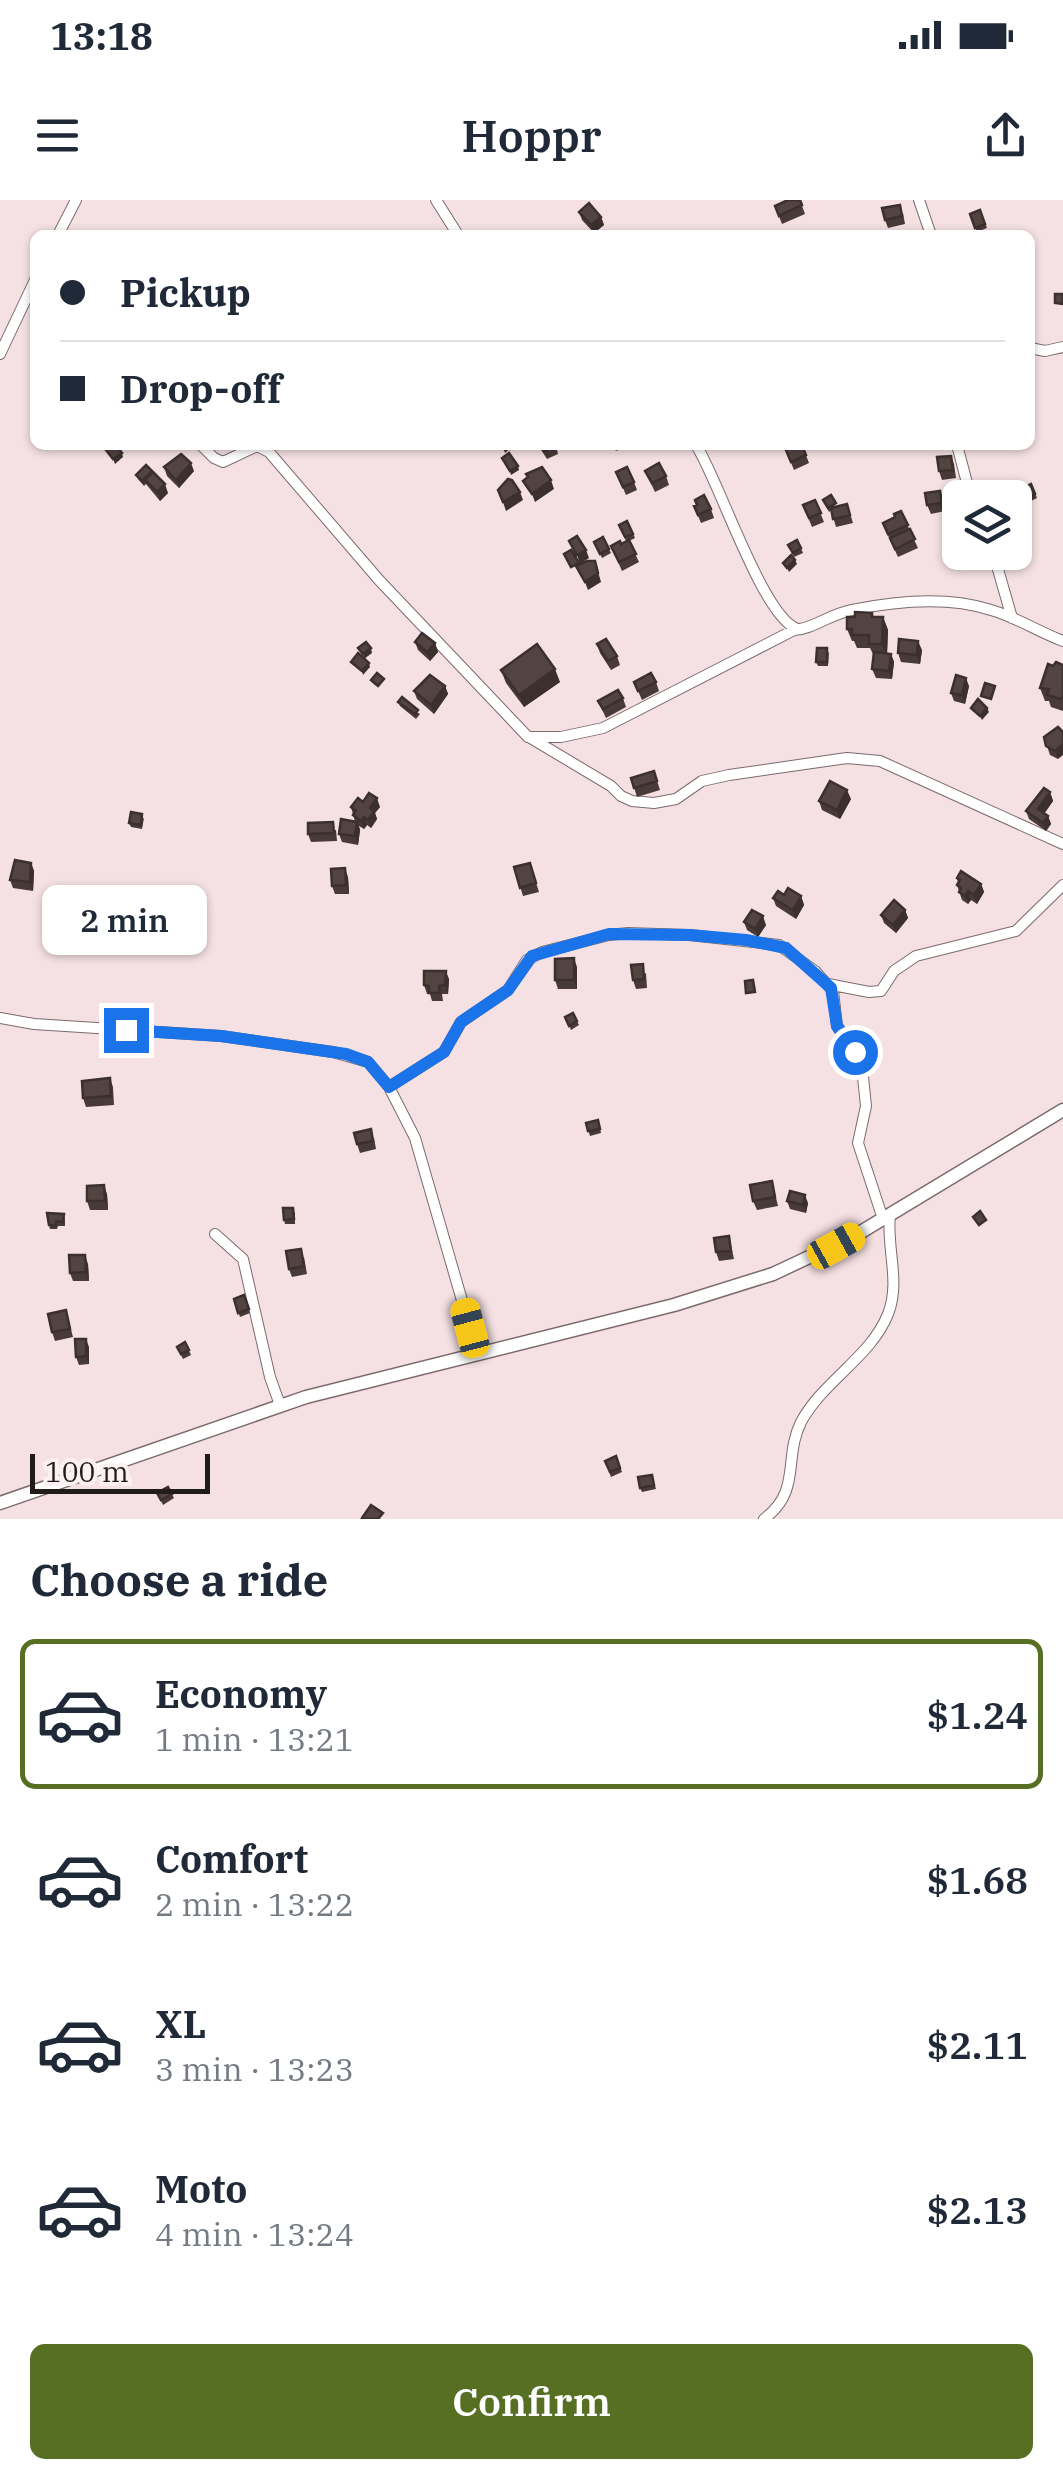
<!DOCTYPE html>
<meta charset="utf-8">
<style>
body{margin:0;font-family:"IBM Plex Serif",serif;background:#f6f6f7;color:#1f2937;height:100vh;display:flex;flex-direction:column;font-size:38px;white-space:nowrap}
*{box-sizing:border-box;margin:0}
p{font-size:32px;color:#747a83}
.icon{flex:none;width:55px;height:55px;fill:none;stroke:currentColor;stroke-width:2;stroke-linecap:round;stroke-linejoin:round}
.map{position:relative;height:1319px;overflow:hidden}
.drawer{display:flex;flex-direction:column;background:#fff;flex:1}
.drawer>*{flex:none}
.top-card{position:absolute;left:30px;top:30px;width:1005px;height:220px;border-radius:15px;box-shadow:0 2px 8px #0004;display:grid;align-content:center;height:220px;padding:0 30px;background:#fff}
.fabs{position:absolute;left:942px;top:280px;display:grid;gap:20px}
.fabs a{display:grid;place-items:center;width:90px;height:90px;border-radius:15px;background:#fff;box-shadow:0 2px 8px #0004;font-size:50px}
.scale{position:absolute;left:30px;bottom:25px;width:180px;box-sizing:border-box;padding-left:10px;border:5px solid #221b1c;border-top:0;font-size:28px;line-height:35px;white-space:nowrap;color:#221b1c;-webkit-text-stroke:8px #fdf0f2;paint-order:stroke}
.end{position:absolute;width:45px;height:45px;margin:-22px;border:12px solid #1a73e8;background:#fff;box-shadow:0 0 0 5px #fff}
.from{border-radius:50%}
.bubble{position:absolute;height:70px;border-radius:15px;background:#fff;box-shadow:0 2px 8px #0004;font-size:32px;font-weight:600;line-height:70px;text-align:center}
.car{position:absolute;width:30px;height:60px;margin:-30px -15px;border-radius:12px;box-shadow:0 0 8px 2px #0007;background:linear-gradient(#f5c518 24%,#345 0 40%,#f5c518 0 76%,#345 0 86%,#f5c518 0)}
.top-card b{display:flex;align-items:center;gap:35px;height:95px;font-size:38px}
.top-card b+b{border-top:2px solid #e0e1e3}
.top-card i{width:25px;height:25px;background:#1f2937}
ul{padding:0;list-style:none}
li{display:flex;align-items:center;gap:30px;height:150px;margin:0 20px 15px;padding:0 10px;border:5px solid transparent;border-radius:15px}
li div{flex:1}
li b{display:block;font-size:38px}
li em{font-style:normal;font-weight:600}
li.selected{border-color:#566f22}
li>.icon{width:90px;height:90px;stroke-width:1.5}
h2{padding:0 30px;font-size:45px;line-height:120px}
.button{display:flex;gap:20px;margin-top:auto;padding:20px 30px}
.button a{flex:1;height:115px;border-radius:15px;background:#566f22;color:#fff;font-size:40px;font-weight:600;line-height:115px;text-align:center}
.status{display:flex;justify-content:space-between;align-items:center;height:70px;padding:0 50px;background:#fff;direction:ltr}
.status svg{height:28px;fill:currentColor}
header{display:flex;justify-content:space-between;align-items:center;height:130px;padding:0 30px;background:#fff;font-size:45px;font-weight:600}
.map>svg:first-child{display:block}
.lines{fill:none;stroke-linecap:round;stroke-linejoin:round}
.minor-casing{stroke:#7c6b6d;stroke-width:12}
.tertiary-casing{stroke:#7c6b6d;stroke-width:15}
.minor{stroke:#fff;stroke-width:10}
.tertiary{stroke:#fff;stroke-width:12}
.wall{fill:#483a38}
.shaded-wall{fill:#3b302e}
.building{fill:#544441;stroke:#3b302e;stroke-width:2.5}
.route{stroke:#1a73e8;stroke-width:12}
</style>
<div class="status"><b>13:18</b><svg viewBox="0 0 49 12"><path d="M0 12V9h3v3zM5 12V6h3v6zM10 12V3h3v9zM15 12V0h3v12zM26 1h20v11H26zM47 4h2v5h-2z"/></svg></div>
<header><svg class="icon" aria-label="menu" viewBox="0 0 24 24"><path d="M4 6h16M4 12h16M4 18h16"/></svg>Hoppr<svg class="icon" aria-label="share" viewBox="0 0 24 24"><path d="M12 15V3M7 8l5-5 5 5M5 13v7h14v-7"/></svg></header>
<div class="map">
<svg width="1063" height="1319" viewBox="0 0 1063 1319">
<rect width="100%" height="100%" fill="#f5e1e4"/>
<g class="lines">
<defs>
<path id="minor" d="M436 0 458 35
M919 0 931 35
M58 35 76 0
M1030 148 1045 151 1063 147
M0 154 35 80
M201 245 214 258 223 262 257 246 269 252 379 380 528 537H561L603 528 794 430C813 429 830 414 852 410 896 401 948 396 991 410 1016 417 1039 432 1063 441
M696 245C719 280 763 419 798 429
M957 245 971 298
M993 352 1012 418
M529 537 611 586 621 596 632 601 654 603 676 599 702 581 729 575 847 558 880 561 1063 644
M828 784 869 792 881 791 894 771 916 756 1016 731 1063 685
M0 818 34 824 221 836 333 852 368 862 389 887 415 938 470 1128 480 1153
M389 887 444 852 461 822 508 790 527 760 542 752 609 735 628 733 689 735 779 745 815 771 833 791 837 826 855 852 863 877 866 906 858 943 883 1019
M215 1034 243 1059 270 1177 280 1205
M764 1319C802 1291 783 1258 801 1222 823 1181 871 1157 888 1114 901 1081 886 1048 890 1014"/>
<path id="tertiary" d="M0 1303 306 1197 674 1105 773 1074 856 1035 1063 910"/>
</defs>
<use href="#minor" class="minor-casing"/>
<use href="#tertiary" class="tertiary-casing"/>
<use href="#minor" class="minor"/>
<use href="#tertiary" class="tertiary"/>
</g>
<path class="wall" d="M800 0 805 14 782 24 775 6Z
M980 10 987 28 977 32 970 14Z
M579 12 601 17 604 25 594 33 582 20Z
M903 13 905 24 888 28 885 20Z
M538 245H563L564 247 557 250 558 254 547 259Z
M606 245H625V247L616 251 613 246 608 248Z
M802 245 809 263 794 270 786 250Z
M951 256 954 264 956 278 942 280 939 271Z
M164 267 194 271 179 288 167 276Z
M645 271 666 276 669 285 655 292Z
M616 272 634 282 637 290 626 295Z
M136 275 168 293 160 301 146 284 144 286 138 279Z
M1031 284 1037 298 1029 302 1023 288Z
M943 299 945 311 931 314 927 305Z
M815 300 824 322 812 327 803 305Z
M823 300 837 307 847 304 853 323 836 327 831 310 829 312Z
M694 306 711 309 714 318 701 323Z
M1015 308 1025 330 1015 334Z
M901 311 918 348 898 357 886 331Z
M627 321 635 338 629 341 639 362 622 371 611 346 626 341 619 325Z
M603 337 611 353 602 358 594 342Z
M788 345 801 348 803 353 794 357Z
M872 413 874 417H883L888 430 887 453 891 454 894 462 892 479 876 478 872 469 874 456 870 448H857L854 441H852L847 429 855 417Z
M415 442 435 443 438 452 430 461 418 450Z
M597 444 617 456 620 465 611 470 600 453Z
M922 450 920 464 901 462 898 453Z
M829 452 828 466H818L816 462Z
M1063 465V511L1051 507 1049 501H1045L1040 488 1053 466Z
M501 470 560 482 524 507 506 483Z
M634 482H656L659 491 642 500Z
M445 486 448 494 434 514 417 499 414 491Z
M969 486 965 504 954 501 951 493Z
M623 498 626 507 606 518 598 501Z
M398 502 420 514 416 519 400 506Z
M1058 527V559L1050 555 1044 537Z
M654 571 660 590 637 597 631 578Z
M1050 592 1053 601 1044 614 1048 616 1051 624 1046 631 1029 619 1026 611Z
M851 599 840 619 822 610 819 601Z
M363 602 380 607 375 613 377 619 371 628 367 625 364 629 359 626 360 630 358 645 342 642 339 634 355 622 351 607Z
M144 618 142 629 131 627 129 623Z
M336 630 337 641 311 642 308 634Z
M31 663 34 671 33 691 13 688 10 680Z
M530 663 539 692 523 696 514 667Z
M348 677 349 694H335L332 686Z
M957 678 981 684 984 692 977 704 971 700 968 704 962 700 957 685 958 683Z
M784 695 801 696 804 705 796 719 776 706 773 698Z
M905 710 908 718 896 733 884 723 881 715Z
M744 722 766 725 758 737 747 730Z
M577 767V789H558L555 780Z
M646 773 647 788 636 789 633 780Z
M449 779 448 794H442L443 801H432L430 794H427L424 785Z
M573 813 579 825 571 830 565 817Z
M110 878 113 887 114 905 86 907 83 898Z
M598 920 601 933 590 936 586 923Z
M374 938 376 949 360 953 357 944Z
M772 981 778 1006 757 1010 753 1001Z
M107 994 108 1010H90L87 1001Z
M787 1001 808 1003 806 1013 790 1009Z
M295 1012V1024H285L284 1020Z
M65 1018V1026H58L57 1029H50L49 1025Z
M729 1036 734 1059 719 1061 716 1052Z
M304 1057 307 1074 292 1077 289 1069Z
M88 1064 89 1081H73L70 1073Z
M244 1095 250 1113 240 1117 234 1099Z
M66 1110 73 1137 55 1141 52 1132Z
M185 1142 191 1155 183 1159 179 1151Z
M89 1147V1164L79 1165 76 1157Z
M616 1256 622 1272 611 1277 605 1261Z
M652 1275 656 1289 642 1292 640 1288Z
M168 1287 174 1298 163 1305 159 1297Z"/>
<path class="shaded-wall" d="M601 17 604 25 594 33 591 25Z
M502 245H514L505 253Z
M122 253 123 257 115 264 113 259Z
M191 263 194 271 179 288 176 280Z
M518 266 519 270 511 275 510 271Z
M551 280 554 289 535 302 532 294Z
M165 284 168 293 160 301 157 292Z
M520 292 523 300 506 311 503 302Z
M586 350 589 358 580 364 577 355Z
M795 360 797 364 789 372 787 368Z
M595 361 601 382 588 390 585 382Z
M883 417 888 430 887 456 882 444Z
M918 441 922 450 920 464 917 455Z
M435 443 438 452 430 461 427 452Z
M371 448 372 453 364 459 363 454Z
M891 454 894 462 892 479 889 471Z
M369 463 370 467 363 475 362 471Z
M555 469 560 482 524 507 519 495Z
M966 478 969 486 965 504 962 495Z
M445 486 448 494 434 514 431 505Z
M987 508 989 512 982 520 980 516Z
M1063 544V555L1058 559 1055 551Z
M847 590 851 599 840 619 837 610Z
M1050 592 1053 601 1041 618 1038 609Z
M377 598 380 607 375 613 377 619 371 628 368 620 370 608Z
M1048 616 1051 624 1046 631 1043 623Z
M364 617 367 625 364 629 361 621Z
M357 622 360 630 358 645 355 636Z
M31 663 34 671 33 691 30 682Z
M345 668 348 677 349 694 346 685Z
M981 684 984 692 977 704 974 695Z
M968 691 971 700 968 704 965 696Z
M801 696 804 705 796 719 793 710Z
M905 710 908 718 896 733 893 725Z
M763 716 766 725 758 737 755 729Z
M574 758 577 767V789L574 780Z
M446 771 449 779 448 794 445 785Z
M104 985 107 994 108 1010 105 1001Z
M805 995 808 1003 806 1013 803 1005Z
M85 1055 88 1064 89 1081 86 1072Z
M86 1139 89 1147V1164L86 1156Z"/>
<path class="building" d="M788 0H800L802 5 779 16 775 6Z
M589 3 601 17 591 25 579 12Z
M900 5 902 16 885 20 882 8Z
M980 10 985 24 975 28 970 14Z
M1055 94H1063V104L1055 103Z
M113 245H116L122 253 113 259 106 250Z
M540 245H555L544 251Z
M796 245H802L806 255 791 262 786 250Z
M509 253 518 266 510 271 502 258Z
M181 254 191 263 176 280 164 267Z
M951 256 953 270 939 271 937 257Z
M659 263 666 276 652 283 645 271Z
M146 265 153 272 143 282 136 275Z
M542 267 551 280 532 294 523 281 528 277 526 274Z
M627 267 634 282 623 287 616 272Z
M152 271 165 284 157 292 144 279Z
M508 279 512 280 520 292 503 302 498 290Z
M1031 284 1035 294 1027 298 1023 288Z
M940 291 942 303 927 305 925 293Z
M704 295 711 309 698 315 694 306 697 305 695 300Z
M831 295 836 303 828 308 823 300Z
M815 300 821 313 809 318 803 305Z
M847 304 850 315 833 319 831 308Z
M1015 308 1021 321 1015 324Z
M901 311 908 325 888 334 883 323 895 317 894 314Z
M627 321 633 334 625 337 619 325Z
M910 329 915 339 895 349 890 338Z
M577 336 586 350 577 355 569 341Z
M603 337 609 349 600 354 594 342Z
M629 340 636 354 619 362 611 346 620 341 621 344Z
M797 340 801 348 793 353 788 345Z
M571 350 579 363 571 367 564 354Z
M791 355 795 360 787 368 783 363Z
M587 361H595L598 373 585 382 576 366Z
M855 412 872 413V417H883L882 444H869V435H852V429H847V417H855Z
M422 433 435 443 427 452 415 442Z
M606 439 617 456 608 461 597 444Z
M899 439 918 441 917 455 898 453Z
M366 442 371 448 363 454 358 448Z
M537 444 555 469 519 495 501 470Z
M817 448H827V462H816Z
M874 452 891 454 889 471 872 469Z
M358 453 369 463 362 471 351 462Z
M1056 462 1063 465V495L1061 499 1047 495 1049 489 1040 488 1048 464 1053 466Z
M377 473 384 479 378 486 371 480Z
M651 473 656 482 638 491 634 482Z
M430 475 445 486 431 505 414 491Z
M956 475 966 478 962 495 951 493Z
M985 483 995 486 991 499 981 496Z
M618 490 623 498 603 509 598 501Z
M402 497 418 510 415 514 398 502Z
M978 499 987 508 980 516 971 508Z
M1058 527 1063 532V544L1055 551 1046 546 1044 537Z
M654 571 657 581 634 588 631 578Z
M830 581 847 590 837 610 819 601Z
M1044 588 1050 592 1038 609 1048 616 1043 623 1026 611Z
M369 593 377 598 370 608 374 611 368 620 364 617 361 621 353 615 356 611 351 607 358 598 363 602Z
M131 612 142 614 141 625 129 623Z
M341 619 357 622 355 636 339 634Z
M333 622 334 633 308 634V623Z
M15 660 31 663 30 682 10 680Z
M530 663 536 683 520 688 514 667Z
M345 668 346 685 332 686 331 669Z
M961 671 981 684 974 695 968 691 965 696 959 692 961 688 957 685 960 680 957 678Z
M788 688 801 696 793 710 773 698 778 691 784 695Z
M894 700 905 710 893 725 881 715Z
M752 710 763 716 755 729 744 722Z
M574 758V780H555V759Z
M643 764 644 779 633 780 631 765Z
M424 771H446L445 785 439 786 440 793H429V786L424 785Z
M753 780 755 792 746 793 745 781Z
M573 813 577 821 569 826 565 817Z
M110 878 111 896 83 898 82 881Z
M598 920 600 929 588 931 586 923Z
M371 929 373 941 357 944 354 933Z
M772 981 775 997 753 1001 750 985Z
M104 985 105 1001H87V986Z
M790 991 805 995 803 1005 787 1001Z
M283 1008H293L294 1019 284 1020Z
M980 1011 986 1020 979 1025 973 1017Z
M47 1013 64 1014 63 1022 56 1021V1025H49Z
M729 1036 731 1051 716 1052 714 1038Z
M301 1049 304 1066 289 1069 286 1051Z
M69 1055H85L86 1072 70 1073Z
M244 1095 249 1109 238 1113 234 1099Z
M66 1110 70 1129 52 1132 48 1114Z
M75 1139H86V1156L76 1157Z
M185 1142 189 1150 181 1154 177 1147Z
M616 1256 620 1268 610 1272 605 1261Z
M652 1275 654 1285 640 1288 638 1277Z
M168 1287 172 1294 161 1300 157 1293Z
M371 1305 383 1313 378 1319H364L362 1318Z"/>
<g class="lines">
<path class="route" d="M126 830 221 836 346 854 368 862 389 887 444 852 461 822 508 790 532 756 609 734 690 735 746 740 786 748 831 788 837 826 855 852"/>
</g>
</svg>
<div class="fabs">
<a><svg class="icon" aria-label="layers" viewBox="0 0 24 24"><path d="M12 4l9 5-9 5-9-5zM3 14l9 5 9-5"/></svg></a>
</div>
<div class="scale">100 m</div>
<i class="end from" style="left:855px;top:852px"></i>
<i class="end" style="left:126px;top:830px"></i>
<div class="bubble" style="left:42px;top:685px;width:165px">2 min</div>
<i class="car" style="left:836px;top:1046px;rotate:61deg"></i>
<i class="car" style="left:470px;top:1128px;rotate:345deg"></i>
<div class="top-card">
<b><i class="from"></i>Pickup</b>
<b><i></i>Drop-off</b>
</div>
</div>
<section class="drawer">
<h2>Choose a ride</h2>
<ul>
<li class="selected"><svg class="icon" aria-label="car" viewBox="0 0 24 24"><path d="M5 17H2v-5l4-1 3-4h7l3 4 3 1v5h-3M9 17h6M6 11h13"/><circle cx="7" cy="17" r="2"/><circle cx="17" cy="17" r="2"/></svg><div><b>Economy</b><p>1 min · 13:21</p></div><em>$1.24</em></li>
<li><svg class="icon" aria-label="car" viewBox="0 0 24 24"><path d="M5 17H2v-5l4-1 3-4h7l3 4 3 1v5h-3M9 17h6M6 11h13"/><circle cx="7" cy="17" r="2"/><circle cx="17" cy="17" r="2"/></svg><div><b>Comfort</b><p>2 min · 13:22</p></div><em>$1.68</em></li>
<li><svg class="icon" aria-label="car" viewBox="0 0 24 24"><path d="M5 17H2v-5l4-1 3-4h7l3 4 3 1v5h-3M9 17h6M6 11h13"/><circle cx="7" cy="17" r="2"/><circle cx="17" cy="17" r="2"/></svg><div><b>XL</b><p>3 min · 13:23</p></div><em>$2.11</em></li>
<li><svg class="icon" aria-label="car" viewBox="0 0 24 24"><path d="M5 17H2v-5l4-1 3-4h7l3 4 3 1v5h-3M9 17h6M6 11h13"/><circle cx="7" cy="17" r="2"/><circle cx="17" cy="17" r="2"/></svg><div><b>Moto</b><p>4 min · 13:24</p></div><em>$2.13</em></li>
</ul>
<div class="button"><a>Confirm</a></div>
</section>
